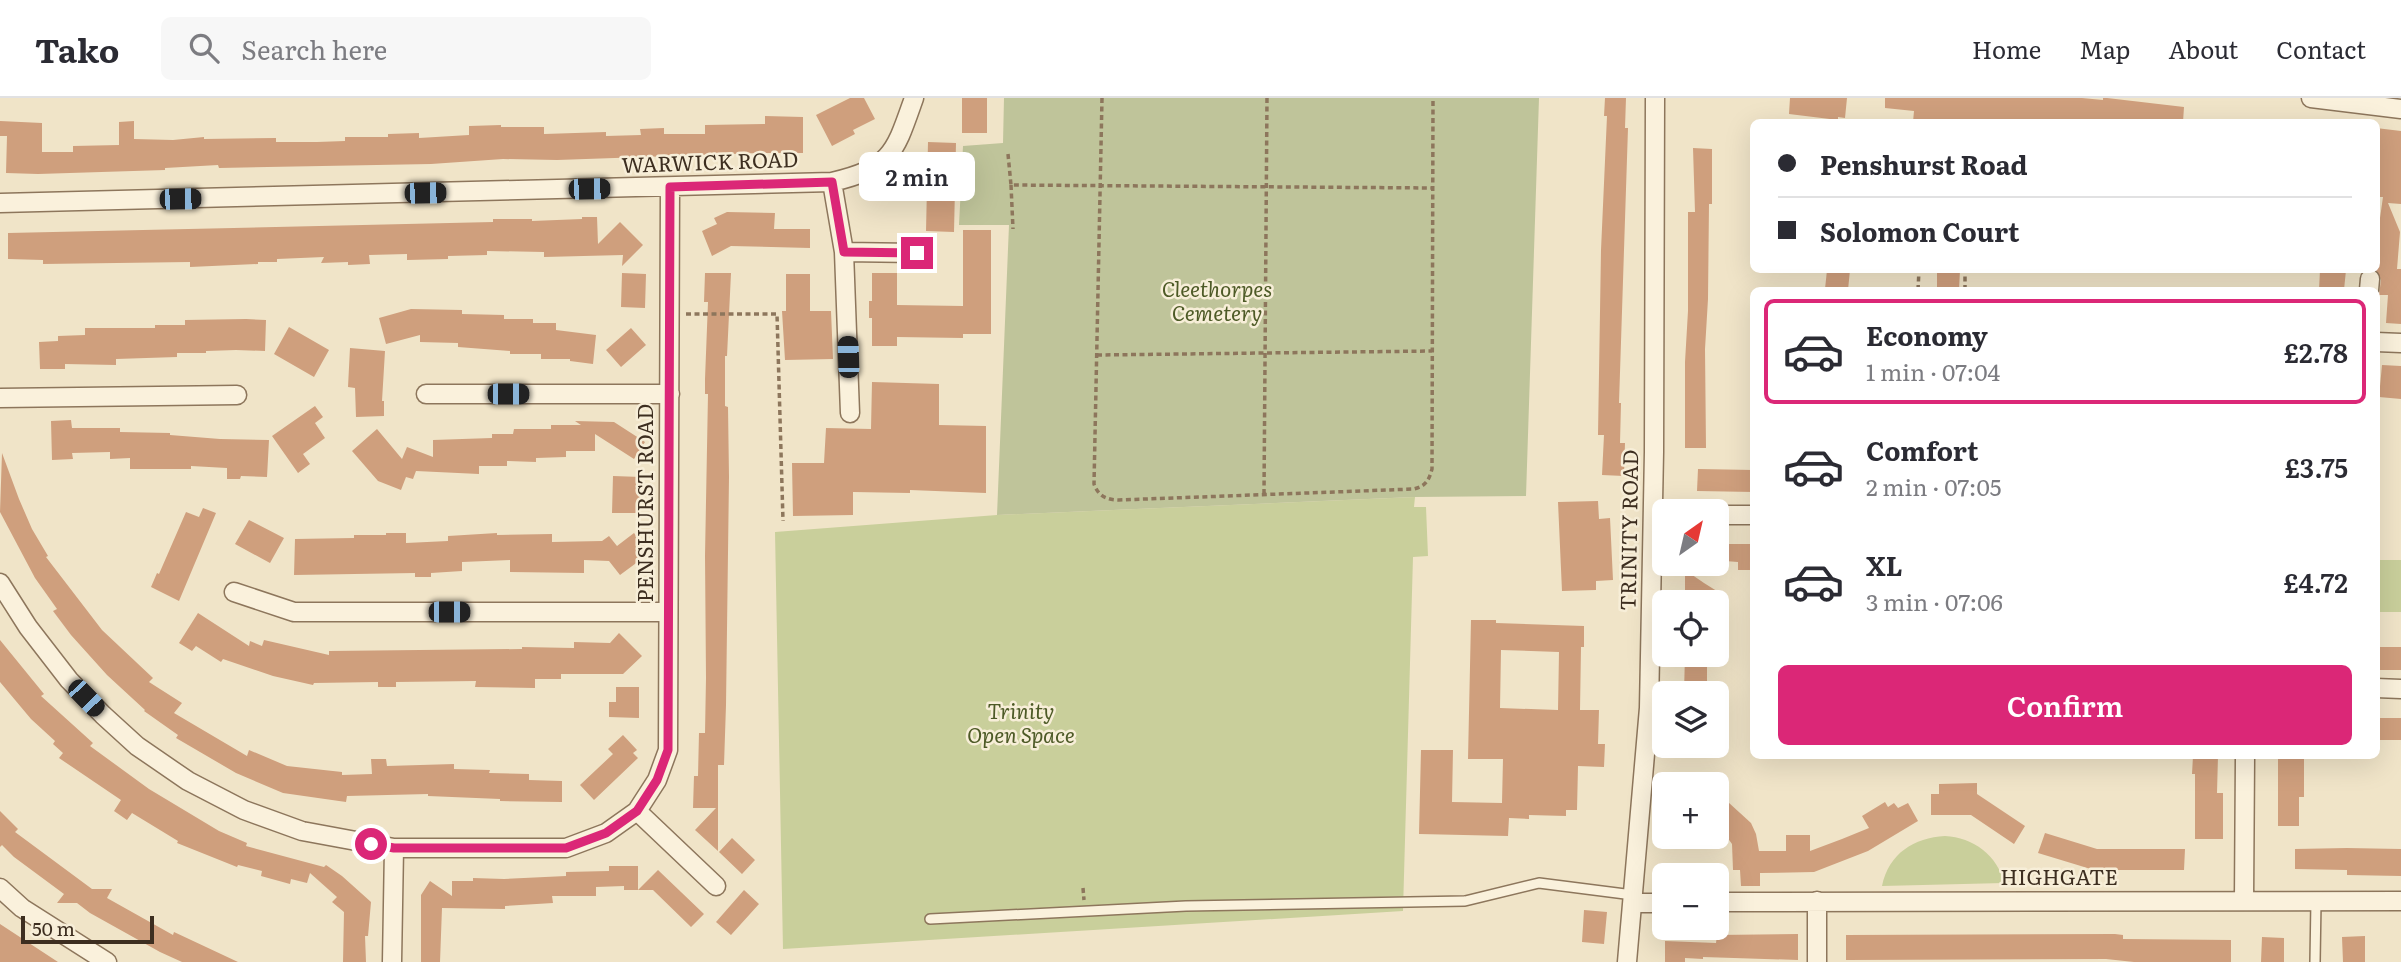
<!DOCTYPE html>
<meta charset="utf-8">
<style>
body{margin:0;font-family:Literata,serif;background:#f7f7f7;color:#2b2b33;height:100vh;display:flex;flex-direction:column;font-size:26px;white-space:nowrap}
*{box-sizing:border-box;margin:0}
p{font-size:23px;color:#7c7c81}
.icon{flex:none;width:38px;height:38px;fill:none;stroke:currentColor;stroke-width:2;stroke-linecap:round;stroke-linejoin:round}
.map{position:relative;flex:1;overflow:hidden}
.panel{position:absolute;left:1750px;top:189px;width:630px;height:472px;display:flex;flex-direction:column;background:#fff;border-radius:10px;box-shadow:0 7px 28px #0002}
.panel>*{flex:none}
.banner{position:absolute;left:1750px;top:21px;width:630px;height:154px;border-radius:10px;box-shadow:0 7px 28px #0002;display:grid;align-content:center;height:154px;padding:0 28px;background:#fff}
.needle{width:46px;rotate:34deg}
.fabs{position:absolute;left:1652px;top:401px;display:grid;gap:14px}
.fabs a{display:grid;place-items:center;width:77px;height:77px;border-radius:10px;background:#fff;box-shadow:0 7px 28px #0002;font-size:35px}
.scale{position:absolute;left:21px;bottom:18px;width:133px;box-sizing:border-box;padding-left:7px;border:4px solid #3d2e20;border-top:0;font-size:19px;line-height:24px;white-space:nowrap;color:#3d2e20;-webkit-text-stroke:5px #f7eed8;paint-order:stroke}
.end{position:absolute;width:32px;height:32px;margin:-16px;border:9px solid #db2777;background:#fff;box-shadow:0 0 0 4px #fff}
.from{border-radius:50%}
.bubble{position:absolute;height:49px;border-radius:10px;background:#fff;box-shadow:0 7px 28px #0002;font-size:23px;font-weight:600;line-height:49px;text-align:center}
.car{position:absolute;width:21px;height:42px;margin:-21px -10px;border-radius:9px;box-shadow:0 0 5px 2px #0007;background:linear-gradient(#222 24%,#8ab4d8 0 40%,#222 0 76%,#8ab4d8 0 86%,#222 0)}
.banner b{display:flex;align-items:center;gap:24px;height:66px;font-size:26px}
.banner b+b{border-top:2px solid #e1e1e2}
.banner i{width:18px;height:18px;background:#2b2b33}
ul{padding:12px 0 0;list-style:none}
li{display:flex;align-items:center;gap:21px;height:105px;margin:0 14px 10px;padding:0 14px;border:4px solid transparent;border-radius:10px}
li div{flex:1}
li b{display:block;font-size:26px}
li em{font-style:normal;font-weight:600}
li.active{border-color:#db2777}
li>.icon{width:63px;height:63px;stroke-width:1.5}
.button{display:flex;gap:14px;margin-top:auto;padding:14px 28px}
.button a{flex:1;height:80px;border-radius:10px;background:#db2777;color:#fff;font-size:28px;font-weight:600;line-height:80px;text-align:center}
header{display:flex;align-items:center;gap:42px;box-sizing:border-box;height:98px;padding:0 35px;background:#fff;border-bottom:2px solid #e1e1e2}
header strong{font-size:33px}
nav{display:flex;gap:38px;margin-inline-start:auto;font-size:24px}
.search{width:490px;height:63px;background:#f7f7f7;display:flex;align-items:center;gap:18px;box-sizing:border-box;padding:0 24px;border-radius:10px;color:#7c7c81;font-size:26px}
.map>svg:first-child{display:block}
.green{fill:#c9cf9b}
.cemetery{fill:#bfc49a}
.building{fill:#cf9f7d;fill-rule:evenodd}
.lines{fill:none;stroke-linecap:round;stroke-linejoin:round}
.lane-casing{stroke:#8d765c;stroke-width:12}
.street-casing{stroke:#8d765c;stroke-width:21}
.path{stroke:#8d765c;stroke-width:3.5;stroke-dasharray:5 3.5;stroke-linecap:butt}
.lane{stroke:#faf1dc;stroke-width:9}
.street{stroke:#faf1dc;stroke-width:18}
.route{stroke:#db2777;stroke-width:9}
.labels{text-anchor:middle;stroke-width:5;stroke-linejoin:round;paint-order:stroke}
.street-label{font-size:21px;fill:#3d2e20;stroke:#f7eed8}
.park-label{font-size:21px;font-style:italic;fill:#4d5a26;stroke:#f7eed8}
</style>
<header>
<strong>Tako</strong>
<div class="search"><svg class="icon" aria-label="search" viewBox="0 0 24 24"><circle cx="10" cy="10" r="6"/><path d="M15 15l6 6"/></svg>Search here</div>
<nav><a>Home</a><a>Map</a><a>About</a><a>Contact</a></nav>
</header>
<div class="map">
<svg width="2401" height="864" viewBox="0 0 2401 864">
<rect width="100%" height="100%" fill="#f0e4c8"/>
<path class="green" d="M1415 399 1414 409H1426L1428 458 1413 459 1403 813 783 851 775 434 997 417Z
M2377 462H2401V514H2377Z
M1945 738C1973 739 1998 758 2004 785L1882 788C1889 755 1914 740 1945 738Z"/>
<path class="cemetery" d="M1004 0H1539L1526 398 1414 399 997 417 1009 127H959L963 48 1003 45Z"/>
<path class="building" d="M850 0H864L875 21 853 32 855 36 832 48 816 17Z
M962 0H987V35H962Z
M1605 0H1626L1625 30H1628L1619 305H1621L1620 345H1625L1624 378 1602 377 1604 337H1598L1601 152 1607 18H1604Z
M1790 0H1847L1845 20 1838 19V22L1789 16Z
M1885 0H2082L2103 2V0H2107L2184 9 2183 24H1913L1914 13 1885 10Z
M765 18 803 19V55H759L557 62 503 61 431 66 219 70 218 67 165 70V72L38 76 6 75 7 38H0V23L42 25V54H73V48L119 47V24L134 23V41L173 42 204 39V41L276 40V44H317L345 43V39H388V36L419 35V40L469 37V28L501 27V29H544V36L606 34V38L641 37 640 31 664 30V36H705V27L765 26Z
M2376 30 2401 33V106L2388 105 2400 134 2397 171H2401V226L2386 225 2388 197H2379L2381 182 2376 172V127H2379L2383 99H2376Z
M928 44 956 45 954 134 926 133Z
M1693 50 1712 51V106H1709L1708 201 1705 251 1706 350H1685V264L1688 213V114H1695Z
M727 114 775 115 774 131H810V150L731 148 712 158 702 133 717 126 714 120Z
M582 119H597L598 146 620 124 643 147 622 168 623 157 544 159V154L487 153V157L448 158V161L407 162V156L369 157 370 166 348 167V164L321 165 324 159 277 161V164H258V166L190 169V164L43 166V162L8 161V135L493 124V121H532V123L582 121Z
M963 132H991V236H963V240L897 239V248H872V220H869V203H872V175H897V207L963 208Z
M1827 172H1850L1848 192 1825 191Z
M1937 172H1960L1959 192H1937Z
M2320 172H2346L2344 192H2319Z
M622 175 646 176 645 210 621 209Z
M705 175H731L727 258H725V308L728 309 729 379 726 607 724 667H718V753L695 732 716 710H693L694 678H698L699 635H705L706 580 705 458 708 296H705V281L708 204H704Z
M786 176H810V213H831L833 261 785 262 782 213H786Z
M411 211 462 212V216L504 217V221H533V225H556V232L596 237 593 266 570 263V261H541V256H510V253L458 249V245L420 244V237L386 246 379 220Z
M246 221 266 222 265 253 236 252 206 253V255H177V259L116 261V267L65 266V271H40L39 244 58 243V238L85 237V230H155V227H185V222Z
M289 229 329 252 314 279 274 256Z
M631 230 646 247 621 269 606 252Z
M350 250 385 253 382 303H384V318L356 319 355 290 348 289Z
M2382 267 2401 268V301L2379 299Z
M872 284 939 286V327L986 328V395L910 392V395L853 394V417L793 418 792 365H824L826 330 871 331Z
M315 308 323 319 315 325 325 340 303 356 310 366 298 375 272 338Z
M71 322 72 330H120V334L170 335V337L220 341 269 342 267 379 241 378 240 381H227V370L191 368V371H130V360L110 361V354L72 355 73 361 52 362 51 323Z
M575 323 614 324 645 344 634 361 595 336V353H566V359L536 360V364L507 363V368H479V376L416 373 413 381 406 379 401 392 378 383 352 353 377 331 402 361 407 349 433 359V342L492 340V336H513L514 331H551V327H581Z
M2 355 19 401 32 431 48 458 46 459 102 532 153 580 149 584 182 605 174 615 247 658 249 652 287 668 342 674V677L372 676 371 661H386L387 668 454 666V671L490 672 489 675 529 676V682L562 683V704L500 703V701L428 698V696L347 698 346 704 283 695 236 675 176 640 178 637 144 613 145 612 107 577 71 537 53 513 57 511 35 480 0 414Z
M1698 371 1754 372V394L1697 393Z
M613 378 641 379 640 415H612Z
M1598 403 1599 421 1610 420 1613 482 1596 483V492L1562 493 1558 404Z
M203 410 216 415 179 503 151 489 157 475 159 476 186 414 199 419Z
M249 422 284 440 270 465 235 446Z
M386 435H406V445L448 443V438L497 435V437L552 436V444L602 443 609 438 617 448 634 435 647 452 641 457 643 460 620 477 609 463 584 462V475L510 474V462L462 464V473L431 475V479H415V475L294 477 295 441 354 440V437H386Z
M1725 446H1754V472H1738V464L1725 463Z
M1685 472 1704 485 1720 495 1706 504H1685Z
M198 515 249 548 250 543 262 548 264 542 329 557V553L522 551V549L574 550V544L610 545 619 535 642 558 623 576H561V581H535V590L475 589 476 583 396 584V589H378V584L314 585 313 587 273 578 223 561 221 564 196 548 192 553 179 545Z
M1471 522H1496V525L1584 528V549H1581L1580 612H1599L1598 646H1605L1604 669 1578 668 1577 712H1566V718L1529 717V721L1509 720 1508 738 1419 736 1421 652H1453L1452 704 1502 705 1503 661H1468ZM1501 552 1559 554 1558 612 1500 610Z
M0 542 44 596 41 598 93 645 90 648 149 691 219 733 247 745 246 748 324 769 326 767 342 778 371 804 368 838H365L366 864H343L344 814 332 804 337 799 310 775 307 785 291 781 290 786 261 778 262 773 238 767 237 769 177 745 178 743 132 715 127 722 114 713 121 702 59 660 63 655 53 646 55 643 31 621 0 584Z
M2376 549H2401V572H2376Z
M1685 556H1707V595H1684Z
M616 589H639V620L609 619V604H616Z
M2376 620H2401V642H2376Z
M623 637 637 652 633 655 638 660 594 702 580 687 613 656 608 651Z
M2193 658H2218L2217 695H2223V741H2195V676H2192Z
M2278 658H2304V699H2299V728H2278Z
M1977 685V696L2025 728 2014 746 1971 717H1931V696H1939V686Z
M1717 694 1751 725 1756 736 1759 753H1786V737H1810V753L1842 741 1869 730 1862 718 1885 704 1888 709 1894 705 1898 710 1908 705 1918 723 1868 753 1814 774 1760 775V788H1741L1740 772H1733L1732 746 1717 725Z
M0 713 18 731 15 734 92 791H112L107 800 173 837 174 834 238 864H182L160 854 90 815 77 805H57L64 796 14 759 2 747 0 749Z
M2045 735 2097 751H2185L2184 772H2094L2038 755Z
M732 740 755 762 742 776 719 754Z
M2347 750 2401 751V778L2347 777V772L2295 771V751Z
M609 768H638V792L658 772 704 816 691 829 653 792H624V788L596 789V798H552L553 805 505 808V811L442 810 440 864H421V797L430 783 452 798V783H473V780L504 781 566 778V774L609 773Z
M744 792 759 806 731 837 716 824Z
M1584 812 1607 814 1604 846 1582 844Z
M0 826 58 864H0Z
M1798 836V862L1703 859V861L1685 860V864H1665V843L1716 845 1717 837Z
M2115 836 2123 837V841L2231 842V864H2134L2106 861 1846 862V837Z
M2365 838V864H2343L2342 839Z
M2262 839 2284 840V864H2261Z"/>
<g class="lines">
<defs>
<path id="lane" d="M930 821 1186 808 1465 803 1539 785 1633 797
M2315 864 2316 803"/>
<path id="street" d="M2311 0 2401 11
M832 84 844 154 850 315
M0 105 832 84C892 70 895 54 914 0
M844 154 917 155
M2369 192 2370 181
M2376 244 2401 245
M426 296H670
M0 300 237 297
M1717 417H1754
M0 485 28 529 69 582 103 617 137 648 188 683 244 712 302 733 394 750H566L606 735 637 713 657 682 668 652 670 89
M234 494 294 514H668
M2376 590 2401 591
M637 713 716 788
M0 790 22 810 107 864
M1817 803V864
M2244 803 2245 658
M1717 804 2401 803
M1633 805H1664
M392 864 394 750
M1627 864 1649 610 1654 354 1655 0"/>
</defs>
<use href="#lane" class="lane-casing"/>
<use href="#street" class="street-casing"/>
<path class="path" d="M1102 0 1094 386C1098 398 1107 402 1119 402L1414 391C1426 388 1429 382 1432 371L1433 0
M1008 56 1011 87 1432 90
M1011 87 1013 131
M1918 192 1919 172
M1965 192V172
M686 216H777L783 423
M1097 257 1432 253
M1264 396 1267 0
M1083 790 1084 802"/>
<use href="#lane" class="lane"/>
<use href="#street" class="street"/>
</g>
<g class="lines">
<path class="route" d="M371 746 394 750H566L606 735 637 713 657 682 668 652 670 89 832 84 844 154 917 155"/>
</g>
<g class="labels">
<g class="street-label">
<text transform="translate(710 65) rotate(-2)" y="7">WARWICK ROAD</text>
<text transform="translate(646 405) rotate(-90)" y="7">PENSHURST ROAD</text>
<text transform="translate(1630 432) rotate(-89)" y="7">TRINITY ROAD</text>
<text x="2059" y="787">HIGHGATE</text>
</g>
<g class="park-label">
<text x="1217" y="199">Cleethorpes<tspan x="1217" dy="24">Cemetery</tspan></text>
<text x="1021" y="621">Trinity<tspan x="1021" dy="24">Open Space</tspan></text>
</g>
</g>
</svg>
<div class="fabs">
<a><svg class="needle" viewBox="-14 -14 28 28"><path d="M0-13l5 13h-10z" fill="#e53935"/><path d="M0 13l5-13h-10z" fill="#7c7c81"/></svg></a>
<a><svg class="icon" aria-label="locate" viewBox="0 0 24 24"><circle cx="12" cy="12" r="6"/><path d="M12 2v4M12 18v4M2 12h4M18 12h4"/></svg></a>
<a><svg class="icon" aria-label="layers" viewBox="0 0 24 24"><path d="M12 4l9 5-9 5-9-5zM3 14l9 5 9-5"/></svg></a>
<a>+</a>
<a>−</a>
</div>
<div class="scale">50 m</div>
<i class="end from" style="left:371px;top:746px"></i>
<i class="end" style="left:917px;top:155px"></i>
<div class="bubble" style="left:859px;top:54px;width:116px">2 min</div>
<i class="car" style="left:589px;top:91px;rotate:89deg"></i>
<i class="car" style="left:425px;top:95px;rotate:89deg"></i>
<i class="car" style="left:180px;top:101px;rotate:89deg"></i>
<i class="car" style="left:848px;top:259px;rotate:358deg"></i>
<i class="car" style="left:508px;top:296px;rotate:90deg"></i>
<i class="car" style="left:449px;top:514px;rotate:90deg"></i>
<i class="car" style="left:86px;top:600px;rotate:136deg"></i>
<div class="banner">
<b><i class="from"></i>Penshurst Road</b>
<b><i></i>Solomon Court</b>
</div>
<section class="panel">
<ul>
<li class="active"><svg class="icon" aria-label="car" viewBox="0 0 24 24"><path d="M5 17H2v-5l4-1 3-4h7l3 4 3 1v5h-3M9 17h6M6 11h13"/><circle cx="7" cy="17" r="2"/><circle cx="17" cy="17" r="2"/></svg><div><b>Economy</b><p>1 min · 07:04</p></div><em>£2.78</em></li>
<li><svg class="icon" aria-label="car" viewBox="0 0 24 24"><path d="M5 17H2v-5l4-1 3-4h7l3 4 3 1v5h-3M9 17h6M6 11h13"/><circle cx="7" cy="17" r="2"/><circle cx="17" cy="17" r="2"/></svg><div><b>Comfort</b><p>2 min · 07:05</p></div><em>£3.75</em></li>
<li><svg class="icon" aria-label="car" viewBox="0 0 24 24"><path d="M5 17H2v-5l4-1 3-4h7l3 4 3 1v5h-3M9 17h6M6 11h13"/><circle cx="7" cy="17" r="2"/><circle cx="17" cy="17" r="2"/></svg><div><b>XL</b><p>3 min · 07:06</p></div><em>£4.72</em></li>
</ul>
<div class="button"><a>Confirm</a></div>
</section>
</div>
